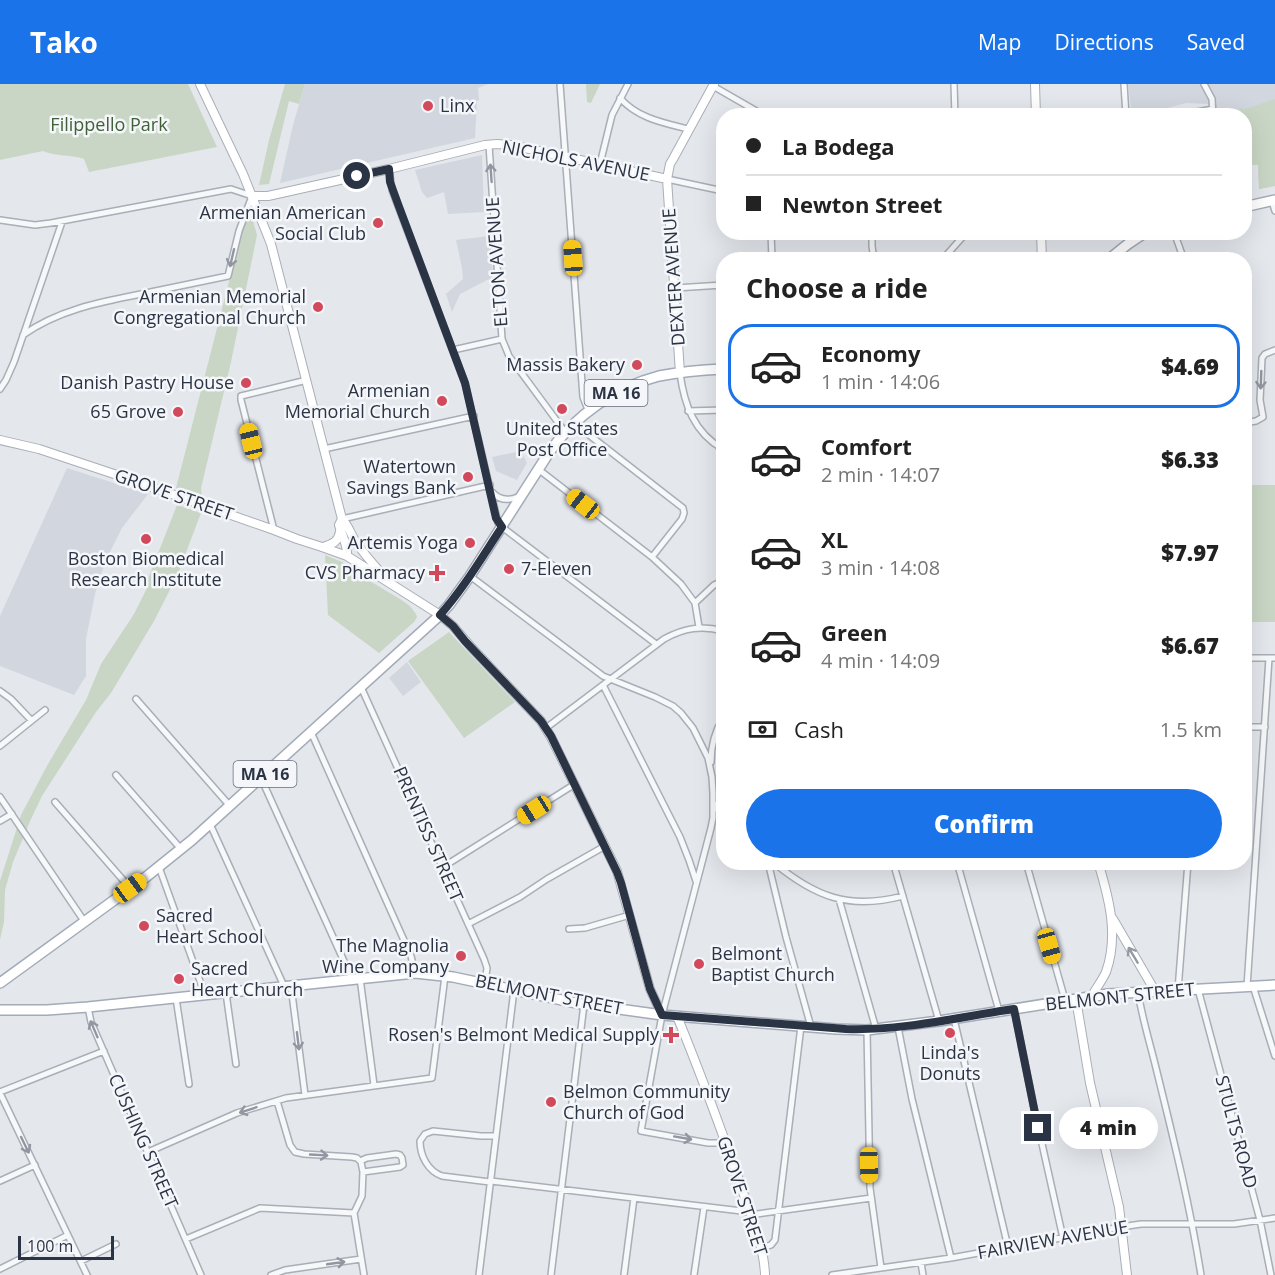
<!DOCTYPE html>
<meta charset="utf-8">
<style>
body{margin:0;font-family:"Open Sans",sans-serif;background:#f6f6f6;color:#222;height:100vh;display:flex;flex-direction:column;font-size:22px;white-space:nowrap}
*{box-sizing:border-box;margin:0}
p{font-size:20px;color:#767676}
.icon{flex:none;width:33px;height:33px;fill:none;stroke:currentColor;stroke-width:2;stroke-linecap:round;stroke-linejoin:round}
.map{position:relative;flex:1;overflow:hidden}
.panel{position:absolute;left:716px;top:168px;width:536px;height:618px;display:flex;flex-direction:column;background:#fff;border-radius:24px;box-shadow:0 6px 24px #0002}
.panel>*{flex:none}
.hud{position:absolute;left:716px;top:24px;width:536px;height:132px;border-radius:24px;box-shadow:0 6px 24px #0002;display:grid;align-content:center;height:132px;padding:0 30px;background:#fff}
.scale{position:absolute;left:18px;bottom:15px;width:96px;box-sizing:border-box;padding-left:6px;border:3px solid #2b3445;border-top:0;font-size:16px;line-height:21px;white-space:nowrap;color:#2b3445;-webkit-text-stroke:4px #f4f6f9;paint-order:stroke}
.end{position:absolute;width:27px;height:27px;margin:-14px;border:8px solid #2b3445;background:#fff;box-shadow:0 0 0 3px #fff}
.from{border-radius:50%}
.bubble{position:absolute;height:42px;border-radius:21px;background:#fff;box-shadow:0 6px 24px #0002;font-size:20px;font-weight:800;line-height:42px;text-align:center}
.car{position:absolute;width:18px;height:36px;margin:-18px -9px;border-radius:8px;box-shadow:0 0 4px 2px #0007;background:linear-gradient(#f5c518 24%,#345 0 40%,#f5c518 0 76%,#345 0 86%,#f5c518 0)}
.hud b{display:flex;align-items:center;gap:21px;height:57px;font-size:22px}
.hud b+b{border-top:2px solid #e0e0e0}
.hud i{width:15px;height:15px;background:#222}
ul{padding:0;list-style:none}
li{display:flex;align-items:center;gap:18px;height:84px;margin:0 12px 9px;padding:0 18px;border:3px solid transparent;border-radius:24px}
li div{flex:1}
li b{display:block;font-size:22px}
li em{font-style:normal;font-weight:800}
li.on{border-color:#1a73e8}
li>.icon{width:54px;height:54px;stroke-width:1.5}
h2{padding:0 30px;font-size:27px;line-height:72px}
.pay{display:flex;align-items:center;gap:15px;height:66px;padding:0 30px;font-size:22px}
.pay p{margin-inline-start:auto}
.action{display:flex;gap:12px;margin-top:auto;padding:12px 30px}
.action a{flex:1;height:69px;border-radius:36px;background:#1a73e8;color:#fff;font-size:24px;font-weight:800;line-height:69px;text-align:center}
header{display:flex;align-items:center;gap:36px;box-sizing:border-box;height:84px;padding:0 30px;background:#1a73e8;color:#fff}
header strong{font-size:28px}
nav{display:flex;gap:33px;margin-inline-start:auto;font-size:21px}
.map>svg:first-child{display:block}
.built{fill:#d2d6de}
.green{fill:#c9d6c5}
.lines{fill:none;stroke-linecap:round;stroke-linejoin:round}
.street-casing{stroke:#a9aeb7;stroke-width:8}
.secondary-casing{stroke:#a9aeb7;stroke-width:10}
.primary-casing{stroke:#a3abb8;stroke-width:12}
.street{stroke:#f7f8fa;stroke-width:5}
.secondary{stroke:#fff;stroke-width:8}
.primary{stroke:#fff;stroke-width:9}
.oneway{stroke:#9196a0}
.oneway2{stroke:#959aa2}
.route{stroke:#2b3445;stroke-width:8}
.poi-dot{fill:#d1495b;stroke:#f4f6f9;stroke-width:2}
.labels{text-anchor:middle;stroke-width:5;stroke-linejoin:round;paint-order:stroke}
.shield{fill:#f4f6f9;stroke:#676e7b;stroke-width:1.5}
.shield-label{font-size:16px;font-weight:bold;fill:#2b3445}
.poi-label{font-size:18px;fill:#2b3445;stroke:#f4f6f9;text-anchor:end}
.park-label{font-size:18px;fill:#3f6138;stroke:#f4f6f9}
.street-label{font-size:18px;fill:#2b3445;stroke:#f4f6f9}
</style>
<header>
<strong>Tako</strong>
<nav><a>Map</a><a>Directions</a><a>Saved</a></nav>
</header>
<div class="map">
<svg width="1275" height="1191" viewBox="0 0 1275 1191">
<rect width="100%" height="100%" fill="#e4e7ec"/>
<path class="built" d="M305 0H488L478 4 479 16 477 17 475 54 280 99 293 41Z
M1128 0H1275V102L1259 105 1258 81H1244V32L1218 31 1209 20 1186 19 1146 30 1132 31Z
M482 71 484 128 448 130 444 108 427 114 422 108 415 86Z
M490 152 493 195 487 196 460 210 452 228 446 210 463 195 462 184 456 156Z
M521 367 527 379 517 396 496 387 492 373Z
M67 384 148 410 122 444 109 470 101 490 95 510 86 555V592L74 611 0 582V532Z
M407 578 421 598 403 612 389 594Z"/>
<path class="green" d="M0 0H188L217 63 89 88 84 75C70 70 56 73 43 67L0 76Z
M285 0H305L299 20 289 17 269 100 259 101 269 56Z
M586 0H600L591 19 587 18Z
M1275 15V102L1259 105 1258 81H1244V32L1231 31 1240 28 1239 24H1242L1243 26Z
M249 134 253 137 257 151 231 278 201 404 202 413 176 404 245 135Z
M1244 401H1275V538H1245L1246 525H1244Z
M177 421 201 429 177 492 154 537 111 609 96 628 42 712 31 735 13 778 5 806 4 838 0 856V797L21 731 48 680 86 616 101 580 134 530 147 504 148 495Z
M325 471 342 478 358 490 400 515 410 522 416 530 417 533 414 538 379 569 328 531Z
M449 548 515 618 464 654 408 577Z"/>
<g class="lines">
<defs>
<path id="street" d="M560 0 583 313 589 328
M954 0 955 32
M1124 0 1126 32
M1204 0 1212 15 1213 32
M713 2 765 32
M620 14C637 34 664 39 688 45
M1176 32 1213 25
M489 61 502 255 509 272 565 348
M600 80 612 31 628 0
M389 85 392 106 465 299 498 439 502 443 656 560
M667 95 723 107
M1272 117 1275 127
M0 136 35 141 51 139 231 105 252 112 239 147 228 192C199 198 170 204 141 210 100 218 58 226 23 251
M771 148 772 176
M872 148V162L874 176
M1174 148 1184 176
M942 176 967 148
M675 204 723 201
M453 266 502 255
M680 289C684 320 694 349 723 365
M0 305 6 296 14 278 62 138
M688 327 723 326
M577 337 584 347 683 424 684 429 682 435 652 473
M1244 339 1256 337 1263 333 1260 316 1262 274 1265 270 1275 266
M719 363 723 373
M324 365 474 332
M538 385 652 473 681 500 695 519 699 543
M492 408C499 416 508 417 518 413
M342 435 490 401
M274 446 241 316V312L307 296
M470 492 603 592 655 613 673 622 681 629 693 644 708 674 712 693 713 709V734L711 744 662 931 641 1047 708 1059H718L725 1056
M695 519 714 501 723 497
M1244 574H1275
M603 601 680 753 689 776 696 797
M361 603 484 875 487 884 485 899
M0 607 11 615 31 636
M136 615 230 722
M1244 643H1265
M546 644 664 555C684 544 702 541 723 547
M311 648 411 872 415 889
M0 662 45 626
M711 678C711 662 715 647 723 634
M116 691 181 765
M261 694 352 895
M0 713 84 837
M55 718 130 804
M717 720C717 725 718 730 723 732
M0 737 12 730
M210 740 284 902
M768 778 786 853 811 943
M773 778C815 813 849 826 903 812
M893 778 939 937
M957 778 999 927
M1026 778 1065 916
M159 783 205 911
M443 783 575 700
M839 815 876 945
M468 840 520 813 547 795 605 762
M569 845 585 844 630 831
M360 894 374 1001
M291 902 305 1011
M1253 902 1275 972
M1247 903 1269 574
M1198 905 1260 1136 1271 1191
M1178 906 1188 778
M1138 908C1142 934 1150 959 1156 984 1173 1053 1190 1121 1201 1191
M226 909 236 980
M176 914 189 1000
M88 923 91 938 201 1191
M1014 925 1034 1024 1063 1154
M954 935 1008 1163
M898 943 912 1015 951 1174
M867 946 870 1104 881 1184
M0 1008 104 967
M0 1009 87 1191
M277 1017 290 1061 295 1068 304 1070 352 1073 357 1074 361 1078 363 1088 362 1112 354 1129
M148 1068 237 1029 286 1014 432 994 445 892
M360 1077 367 1074 396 1070 400 1071 402 1074 403 1081 400 1083 363 1088
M0 1097 35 1081
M491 1097 750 1128
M490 1098 442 1092C428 1087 420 1072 420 1057L425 1050 433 1047 481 1052H496
M354 1129 364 1191
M750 1131 871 1114
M186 1155 260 1124 354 1129
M761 1164 771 1161 775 1156 801 942
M81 1177 116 1160
M921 1179 923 1191
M0 1185 68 1151
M271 1191 285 1186 361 1175
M479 1191 514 906
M551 1191 584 920
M624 1191 634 1114
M694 1191 704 1123
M832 1191 951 1174 1121 1143 1141 1140H1234L1275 1134"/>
<path id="secondary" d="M200 0 243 90 271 160 342 435 339 441C342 452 348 461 347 472
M1035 0 1036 32
M252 112H268L389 85 485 61 497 60 511 61 667 95
M1041 148 1042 176
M680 289 667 95 670 80 673 75 714 0
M0 356 39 365 120 392 274 446 297 455 322 463 347 472 440 531 453 542 471 563 541 637 551 653 617 787 650 905 662 931
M342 435C348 441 350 448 354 455 362 468 372 479 382 490
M323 463C333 460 339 457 340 447
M1113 835 1155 907
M1092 912C1096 904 1102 897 1106 888 1119 851 1109 814 1098 778
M1076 915 1090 999 1119 1123 1127 1191
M677 932C700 988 721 1045 741 1102 750 1131 764 1160 765 1191"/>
<path id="primary" d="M1244 123 1275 116
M1108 176 1128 160 1146 148
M0 899 146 793 192 756 440 531 449 521 470 492 550 367C576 331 616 303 659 292 680 288 701 286 723 285
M0 926H47L88 923 415 889 453 893 576 919 662 931 836 945 867 946 939 937 1108 910 1275 901"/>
</defs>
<use href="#street" class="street-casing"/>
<use href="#secondary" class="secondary-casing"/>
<use href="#primary" class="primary-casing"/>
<use href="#street" class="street"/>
<use href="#secondary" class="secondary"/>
<use href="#primary" class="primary"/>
</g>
<defs><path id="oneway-shaft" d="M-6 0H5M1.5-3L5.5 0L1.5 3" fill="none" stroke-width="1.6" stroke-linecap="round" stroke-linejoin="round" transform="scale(1.5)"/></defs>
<g class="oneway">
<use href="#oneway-shaft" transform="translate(491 89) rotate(-94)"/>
<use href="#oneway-shaft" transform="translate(232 174) rotate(103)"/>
<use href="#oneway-shaft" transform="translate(1261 296) rotate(92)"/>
<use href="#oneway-shaft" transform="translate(94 945) rotate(-113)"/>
<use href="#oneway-shaft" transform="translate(298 957) rotate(83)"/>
<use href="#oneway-shaft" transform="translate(248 1026) rotate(162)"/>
<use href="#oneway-shaft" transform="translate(683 1054) rotate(10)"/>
<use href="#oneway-shaft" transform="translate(25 1061) rotate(64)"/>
<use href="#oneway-shaft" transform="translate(319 1071) rotate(3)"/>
<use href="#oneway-shaft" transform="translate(336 1179) rotate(-8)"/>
</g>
<use class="oneway2" href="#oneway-shaft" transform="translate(1133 871) rotate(-121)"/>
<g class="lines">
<path class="route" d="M357 92 389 85 390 98 398 120 465 299 496 434 502 443C482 473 464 504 440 531L453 542 465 557 541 637 551 652 617 788 621 799 650 905 662 931 846 945C902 947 958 933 1014 925L1038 1044"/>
</g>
<g class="poi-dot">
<circle cx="428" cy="22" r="6"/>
<circle cx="378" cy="139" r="6"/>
<circle cx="318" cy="223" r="6"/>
<circle cx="637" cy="281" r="6"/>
<circle cx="246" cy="299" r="6"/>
<circle cx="442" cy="317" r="6"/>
<circle cx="562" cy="325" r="6"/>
<circle cx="178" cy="328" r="6"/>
<circle cx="468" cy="393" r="6"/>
<circle cx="146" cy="455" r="6"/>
<circle cx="470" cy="459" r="6"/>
<circle cx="509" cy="485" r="6"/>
<path d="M434 480h6v6h6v6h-6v6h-6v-6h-6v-6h6z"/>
<circle cx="144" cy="842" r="6"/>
<circle cx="461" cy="872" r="6"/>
<circle cx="699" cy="880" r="6"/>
<circle cx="179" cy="895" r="6"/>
<circle cx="950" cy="949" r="6"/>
<path d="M668 942h6v6h6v6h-6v6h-6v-6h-6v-6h6z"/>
<circle cx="551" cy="1018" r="6"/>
</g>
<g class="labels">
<g class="shield">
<rect x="584.5" y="296" width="63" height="26" rx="4.5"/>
<rect x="233.5" y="677" width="63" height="26" rx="4.5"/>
</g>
<g class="shield-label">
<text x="616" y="315">MA 16</text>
<text x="265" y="696">MA 16</text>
</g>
<g class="poi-label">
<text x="440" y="28" text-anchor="start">Linx</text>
<text x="366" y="135">Armenian American<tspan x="366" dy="21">Social Club</tspan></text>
<text x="306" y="219">Armenian Memorial<tspan x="306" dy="21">Congregational Church</tspan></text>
<text x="625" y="287">Massis Bakery</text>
<text x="234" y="305">Danish Pastry House</text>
<text x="430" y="313">Armenian<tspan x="430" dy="21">Memorial Church</tspan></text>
<text x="166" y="334">65 Grove</text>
<text x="562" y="351" text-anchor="middle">United States<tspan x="562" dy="21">Post Office</tspan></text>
<text x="456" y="389">Watertown<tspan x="456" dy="21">Savings Bank</tspan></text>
<text x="458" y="465">Artemis Yoga</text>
<text x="146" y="481" text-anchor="middle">Boston Biomedical<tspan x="146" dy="21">Research Institute</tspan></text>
<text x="521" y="491" text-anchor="start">7-Eleven</text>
<text x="425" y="495">CVS Pharmacy</text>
<text x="156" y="838" text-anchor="start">Sacred<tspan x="156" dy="21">Heart School</tspan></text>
<text x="449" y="868">The Magnolia<tspan x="449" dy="21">Wine Company</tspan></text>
<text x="711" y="876" text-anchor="start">Belmont<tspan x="711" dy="21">Baptist Church</tspan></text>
<text x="191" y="891" text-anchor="start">Sacred<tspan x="191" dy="21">Heart Church</tspan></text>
<text x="659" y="957">Rosen's Belmont Medical Supply</text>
<text x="950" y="975" text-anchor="middle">Linda's<tspan x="950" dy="21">Donuts</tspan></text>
<text x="563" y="1014" text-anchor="start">Belmon Community<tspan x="563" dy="21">Church of God</tspan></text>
</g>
<g class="park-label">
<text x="109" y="47">Filippello Park</text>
</g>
<g class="street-label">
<text transform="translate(576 77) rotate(11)" y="6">NICHOLS AVENUE</text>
<text transform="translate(497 178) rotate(-94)" y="6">ELTON AVENUE</text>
<text transform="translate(674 193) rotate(-94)" y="6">DEXTER AVENUE</text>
<text transform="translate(174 411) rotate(19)" y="6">GROVE STREET</text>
<text transform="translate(428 750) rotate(66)" y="6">PRENTISS STREET</text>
<text transform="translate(549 911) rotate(11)" y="6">BELMONT STREET</text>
<text transform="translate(1120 913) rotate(-6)" y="6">BELMONT STREET</text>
<text transform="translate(1236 1048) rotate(75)" y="6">STULTS ROAD</text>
<text transform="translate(143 1057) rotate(66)" y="6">CUSHING STREET</text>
<text transform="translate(742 1112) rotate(72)" y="6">GROVE STREET</text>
<text transform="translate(1053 1156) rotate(-10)" y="6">FAIRVIEW AVENUE</text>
</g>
</g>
</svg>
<div class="scale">100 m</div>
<i class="end from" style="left:357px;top:92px"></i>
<i class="end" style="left:1038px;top:1044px"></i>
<div class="bubble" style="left:1059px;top:1023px;width:99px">4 min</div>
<i class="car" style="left:573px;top:174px;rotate:356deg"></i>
<i class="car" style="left:251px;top:357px;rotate:346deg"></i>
<i class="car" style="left:583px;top:420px;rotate:308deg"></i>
<i class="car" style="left:534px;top:726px;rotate:238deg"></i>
<i class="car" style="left:130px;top:804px;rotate:54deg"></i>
<i class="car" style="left:1049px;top:862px;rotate:164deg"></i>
<i class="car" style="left:869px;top:1081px;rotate:179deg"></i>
<div class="hud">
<b><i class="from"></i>La Bodega</b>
<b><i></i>Newton Street</b>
</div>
<section class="panel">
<h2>Choose a ride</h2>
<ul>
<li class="on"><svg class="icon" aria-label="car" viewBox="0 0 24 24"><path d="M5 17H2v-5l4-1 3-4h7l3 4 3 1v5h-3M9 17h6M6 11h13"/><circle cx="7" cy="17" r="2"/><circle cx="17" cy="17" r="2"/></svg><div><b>Economy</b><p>1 min · 14:06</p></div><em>$4.69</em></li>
<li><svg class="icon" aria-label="car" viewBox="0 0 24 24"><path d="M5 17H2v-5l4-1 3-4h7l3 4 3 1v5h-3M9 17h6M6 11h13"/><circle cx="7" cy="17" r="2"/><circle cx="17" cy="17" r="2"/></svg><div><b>Comfort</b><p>2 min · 14:07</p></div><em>$6.33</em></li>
<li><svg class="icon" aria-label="car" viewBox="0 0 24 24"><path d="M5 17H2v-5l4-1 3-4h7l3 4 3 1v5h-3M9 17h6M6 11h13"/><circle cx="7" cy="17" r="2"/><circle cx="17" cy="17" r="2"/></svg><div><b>XL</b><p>3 min · 14:08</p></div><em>$7.97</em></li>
<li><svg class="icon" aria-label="car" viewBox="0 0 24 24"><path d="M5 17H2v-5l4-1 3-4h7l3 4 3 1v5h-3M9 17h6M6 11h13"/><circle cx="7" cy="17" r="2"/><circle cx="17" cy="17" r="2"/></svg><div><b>Green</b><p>4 min · 14:09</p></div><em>$6.67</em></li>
</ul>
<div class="pay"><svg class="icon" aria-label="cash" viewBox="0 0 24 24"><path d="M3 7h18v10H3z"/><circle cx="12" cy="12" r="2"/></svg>Cash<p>1.5 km</p></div>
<div class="action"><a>Confirm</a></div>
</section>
</div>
